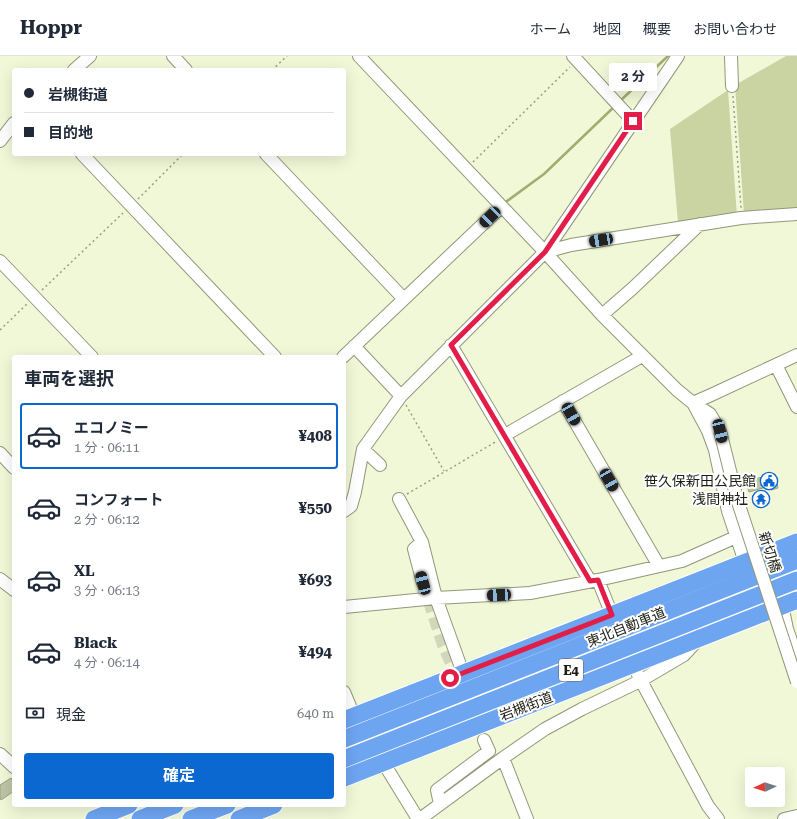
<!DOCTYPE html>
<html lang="ja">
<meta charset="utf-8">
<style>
body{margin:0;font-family:"Roboto Serif","Noto Sans JP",serif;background:#f6f6f7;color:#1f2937;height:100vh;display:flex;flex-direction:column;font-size:15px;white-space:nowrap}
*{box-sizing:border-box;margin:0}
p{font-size:13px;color:#747a83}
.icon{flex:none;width:22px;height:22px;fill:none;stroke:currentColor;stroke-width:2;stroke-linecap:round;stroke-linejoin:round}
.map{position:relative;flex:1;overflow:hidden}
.details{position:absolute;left:12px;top:299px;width:334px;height:452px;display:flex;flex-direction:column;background:#fff;border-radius:4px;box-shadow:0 4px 16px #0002}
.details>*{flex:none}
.top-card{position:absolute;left:12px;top:12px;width:334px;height:88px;border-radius:4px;box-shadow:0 4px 16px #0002;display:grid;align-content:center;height:88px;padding:0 12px;background:#fff}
.needle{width:26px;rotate:266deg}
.buttons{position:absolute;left:745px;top:711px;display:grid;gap:8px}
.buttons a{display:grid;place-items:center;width:40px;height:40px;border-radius:4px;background:#fff;box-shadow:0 4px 16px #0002;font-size:20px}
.end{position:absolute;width:18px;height:18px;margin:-9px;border:5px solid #e11d48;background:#fff;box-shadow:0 0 0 2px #fff}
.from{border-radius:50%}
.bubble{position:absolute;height:28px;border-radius:4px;background:#fff;box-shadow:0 4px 16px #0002;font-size:13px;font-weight:700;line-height:28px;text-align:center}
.car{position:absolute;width:12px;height:24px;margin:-12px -6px;border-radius:5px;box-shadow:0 0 3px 1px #0007;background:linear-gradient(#222 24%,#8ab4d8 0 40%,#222 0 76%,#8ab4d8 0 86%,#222 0)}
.top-card b{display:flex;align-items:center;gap:14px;height:38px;font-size:15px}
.top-card b+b{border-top:1px solid #e0e1e3}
.top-card i{width:10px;height:10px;background:#1f2937}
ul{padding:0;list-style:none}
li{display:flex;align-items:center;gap:12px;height:66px;margin:0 8px 6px;padding:0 4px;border:2px solid transparent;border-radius:4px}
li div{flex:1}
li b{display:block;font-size:15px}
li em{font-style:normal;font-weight:700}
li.on{border-color:#0c68d1}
li>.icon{width:36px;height:36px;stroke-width:1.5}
h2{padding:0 12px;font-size:18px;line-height:48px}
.pay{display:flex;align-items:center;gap:10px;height:44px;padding:0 12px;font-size:15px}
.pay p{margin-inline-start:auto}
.button{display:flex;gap:8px;margin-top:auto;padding:8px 12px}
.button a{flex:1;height:46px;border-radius:4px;background:#0c68d1;color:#fff;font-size:16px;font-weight:700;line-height:46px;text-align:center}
header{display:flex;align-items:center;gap:24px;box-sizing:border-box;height:56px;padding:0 20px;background:#fff;border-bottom:1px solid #e0e1e3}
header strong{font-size:19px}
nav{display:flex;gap:22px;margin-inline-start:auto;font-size:14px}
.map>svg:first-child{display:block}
.green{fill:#cad4a3}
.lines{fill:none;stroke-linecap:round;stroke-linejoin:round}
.stream{stroke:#a1ac6f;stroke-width:2.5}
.building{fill:#bec5a5;stroke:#9aa081}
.minor-tunnel{stroke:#d1d7ba;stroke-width:12;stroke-dasharray:12 6;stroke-linecap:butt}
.minor-casing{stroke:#919779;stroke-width:14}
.highway-casing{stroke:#fff;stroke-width:19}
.path{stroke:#989d85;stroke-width:1.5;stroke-dasharray:2 3;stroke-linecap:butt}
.minor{stroke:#fff;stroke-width:12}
.highway{stroke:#6ea5f1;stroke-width:17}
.minor-bridge-casing{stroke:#919779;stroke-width:14;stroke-linecap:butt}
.minor-bridge{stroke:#fff;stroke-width:12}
.route{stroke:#e11d48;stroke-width:5}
.labels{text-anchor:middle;stroke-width:4;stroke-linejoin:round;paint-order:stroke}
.shield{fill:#fff;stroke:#60625a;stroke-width:1}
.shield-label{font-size:13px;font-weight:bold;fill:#1c1e13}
.poi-label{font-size:14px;fill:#1c1e13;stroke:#fff;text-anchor:end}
.street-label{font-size:14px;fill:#1c1e13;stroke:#fff}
</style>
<header>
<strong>Hoppr</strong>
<nav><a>ホーム</a><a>地図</a><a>概要</a><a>お問い合わせ</a></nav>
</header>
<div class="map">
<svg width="797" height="763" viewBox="0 0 797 763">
<rect width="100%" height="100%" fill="#f1f8d8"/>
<path class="green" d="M786 0H797V154L744 159 735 29Z
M728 34 737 160 678 167 670 73Z"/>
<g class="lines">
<path class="stream" d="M620 45 668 0
M503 148 544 118 615 50"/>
</g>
<path class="building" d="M775 418 778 432 771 434 770 430 749 436 746 425Z
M763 438 764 440 767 439 768 442 765 443 766 445 758 448 755 441Z
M11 722 14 727V735L1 744 0 742V729Z"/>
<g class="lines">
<path class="minor-tunnel" d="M423 527 443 589 474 659"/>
<defs>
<path id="minor" d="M173 0 186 14
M359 0 545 196 602 259 677 334 693 347 710 358 720 375
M573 0 633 65
M731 0 732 30
M74 14 90 0
M0 85 14 67
M82 98 275 301
M266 98 404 243
M545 196 571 189 741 162 797 158
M0 205 92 301
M602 259 633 232 700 168
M451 289 590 525
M354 290 401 340
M343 301 501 151
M776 309 797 351
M563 345 659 510
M505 379 642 300
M363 393 380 409
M0 397 14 412
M399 443 422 486 436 542 463 617
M344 455 351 450 355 436 363 393 401 340 545 196 678 0
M422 486 414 493 423 527
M745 506 728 455 715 394 708 375 693 347 711 339 797 299
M0 523 14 534
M598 524 612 559
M782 549 787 573 797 602
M344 551 436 542 530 537 598 524 682 505 736 481
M638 619 708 750 718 763
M344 636 354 660
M0 698 14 711
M503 702 527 763
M383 706 418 763
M440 748 437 734 489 695 484 684
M420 763 503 702 545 673 582 653 640 625 684 599 697 585
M784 763 797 760"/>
<path id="highway" d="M344 664 797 486
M344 683 797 504
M344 703 797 524
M344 722 797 544
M94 763 129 749
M140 763 175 749
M191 763 227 749
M239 763 274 749"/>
</defs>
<use href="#minor" class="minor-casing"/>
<use href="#highway" class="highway-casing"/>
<path class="path" d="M272 14 287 0
M733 40 741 152
M473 106 570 11
M138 143 183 98
M42 234 123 157
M0 274 28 247
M406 349 444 415
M407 438 497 385"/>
<use href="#minor" class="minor"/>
<use href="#highway" class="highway"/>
<defs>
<path id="minor-bridge" d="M720 375 737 443 797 626"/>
</defs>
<use href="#minor-bridge" class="minor-bridge-casing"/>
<use href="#minor-bridge" class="minor-bridge"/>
</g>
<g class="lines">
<path class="route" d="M450 622 612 559 598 524 590 525 451 289 545 196 633 65"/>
</g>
<defs>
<symbol id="civic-ring" viewBox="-11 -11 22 22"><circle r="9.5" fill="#fff" stroke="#0c68d1" stroke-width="1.5"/><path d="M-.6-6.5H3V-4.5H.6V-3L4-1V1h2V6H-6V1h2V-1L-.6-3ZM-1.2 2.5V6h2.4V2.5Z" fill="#0c68d1"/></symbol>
<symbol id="temple-ring" viewBox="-11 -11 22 22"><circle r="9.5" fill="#fff" stroke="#0c68d1" stroke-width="1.5"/><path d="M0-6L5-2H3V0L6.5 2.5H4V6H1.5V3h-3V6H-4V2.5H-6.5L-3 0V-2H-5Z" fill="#0c68d1"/></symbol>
</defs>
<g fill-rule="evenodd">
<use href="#civic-ring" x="759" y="415" width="20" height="20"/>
<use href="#temple-ring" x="751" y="433" width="20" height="20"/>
</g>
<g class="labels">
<rect class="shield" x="559" y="603" width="24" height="22" rx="3"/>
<g class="shield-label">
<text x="571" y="619">E4</text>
</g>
<g class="poi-label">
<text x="756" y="430">笹久保新田公民館</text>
<text x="748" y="448">浅間神社</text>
</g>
<g class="street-label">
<text transform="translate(770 496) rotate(72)" y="5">新切橋</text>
<text transform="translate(626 571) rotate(-22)" y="5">東北自動車道</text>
<text transform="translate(526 650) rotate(-21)" y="5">岩槻街道</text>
</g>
</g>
</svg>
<div class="buttons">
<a><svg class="needle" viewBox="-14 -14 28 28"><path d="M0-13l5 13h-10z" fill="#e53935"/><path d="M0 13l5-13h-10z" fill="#747a83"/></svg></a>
</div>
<i class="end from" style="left:450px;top:622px"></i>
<i class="end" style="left:633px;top:65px"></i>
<div class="bubble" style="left:609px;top:7px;width:48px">2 分</div>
<i class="car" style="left:490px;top:161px;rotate:226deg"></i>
<i class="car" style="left:601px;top:184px;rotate:261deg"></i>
<i class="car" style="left:571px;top:358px;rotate:150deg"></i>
<i class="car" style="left:720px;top:375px;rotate:166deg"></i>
<i class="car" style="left:609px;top:424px;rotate:150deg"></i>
<i class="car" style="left:423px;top:527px;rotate:345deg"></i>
<i class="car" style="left:499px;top:539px;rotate:267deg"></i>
<div class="top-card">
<b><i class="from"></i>岩槻街道</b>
<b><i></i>目的地</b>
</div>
<section class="details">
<h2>車両を選択</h2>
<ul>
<li class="on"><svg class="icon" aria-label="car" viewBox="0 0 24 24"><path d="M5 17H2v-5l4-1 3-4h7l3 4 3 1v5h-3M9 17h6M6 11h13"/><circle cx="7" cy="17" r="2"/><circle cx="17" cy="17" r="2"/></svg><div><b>エコノミー</b><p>1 分 · 06:11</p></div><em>¥408</em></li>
<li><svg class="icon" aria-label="car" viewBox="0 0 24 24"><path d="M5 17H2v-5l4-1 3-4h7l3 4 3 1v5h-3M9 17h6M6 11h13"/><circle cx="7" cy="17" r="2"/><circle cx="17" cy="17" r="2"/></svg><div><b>コンフォート</b><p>2 分 · 06:12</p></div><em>¥550</em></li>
<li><svg class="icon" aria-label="car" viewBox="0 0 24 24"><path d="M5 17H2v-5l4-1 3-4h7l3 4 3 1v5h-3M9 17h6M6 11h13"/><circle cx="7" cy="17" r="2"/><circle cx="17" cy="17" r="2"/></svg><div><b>XL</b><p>3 分 · 06:13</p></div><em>¥693</em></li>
<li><svg class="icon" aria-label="car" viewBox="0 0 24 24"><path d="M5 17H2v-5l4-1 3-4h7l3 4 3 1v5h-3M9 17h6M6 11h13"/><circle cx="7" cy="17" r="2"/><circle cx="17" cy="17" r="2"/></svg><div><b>Black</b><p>4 分 · 06:14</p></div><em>¥494</em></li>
</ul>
<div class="pay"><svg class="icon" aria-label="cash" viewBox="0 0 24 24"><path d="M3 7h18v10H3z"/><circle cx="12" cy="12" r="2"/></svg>現金<p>640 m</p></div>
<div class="button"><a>確定</a></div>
</section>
</div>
